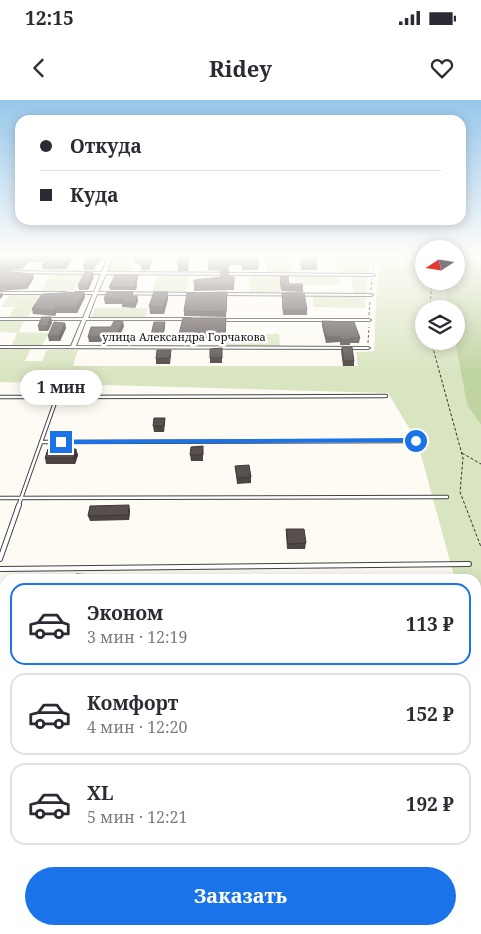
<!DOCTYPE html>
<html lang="ru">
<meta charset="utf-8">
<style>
body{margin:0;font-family:"Noto Serif",serif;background:#f7f7f7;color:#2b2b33;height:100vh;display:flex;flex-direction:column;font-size:19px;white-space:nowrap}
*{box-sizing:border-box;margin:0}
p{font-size:16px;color:#7c7c81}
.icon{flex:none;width:28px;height:28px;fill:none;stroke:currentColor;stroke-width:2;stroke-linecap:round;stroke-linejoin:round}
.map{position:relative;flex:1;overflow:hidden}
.panel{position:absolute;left:0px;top:474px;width:481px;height:361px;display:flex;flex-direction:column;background:#fff;border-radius:15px 15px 0 0;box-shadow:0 2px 12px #0003}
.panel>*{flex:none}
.guide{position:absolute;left:15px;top:15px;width:451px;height:110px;border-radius:15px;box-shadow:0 2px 12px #0003;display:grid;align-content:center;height:110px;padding:0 25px;background:#fff}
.needle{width:32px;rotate:258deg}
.controls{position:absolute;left:415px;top:140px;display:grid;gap:10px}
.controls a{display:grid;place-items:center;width:50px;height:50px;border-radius:50%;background:#fff;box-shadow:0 2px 12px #0003;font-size:25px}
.end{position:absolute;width:22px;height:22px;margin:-11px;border:6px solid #1a73e8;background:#fff;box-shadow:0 0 0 2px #fff}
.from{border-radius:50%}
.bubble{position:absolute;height:35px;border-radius:18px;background:#fff;box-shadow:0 2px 12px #0003;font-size:16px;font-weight:700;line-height:35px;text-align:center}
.guide b{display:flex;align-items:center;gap:18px;height:48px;font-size:19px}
.guide b+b{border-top:1px solid #e1e1e2}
.guide i{width:12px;height:12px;background:#2b2b33}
ul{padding:9px 0 0;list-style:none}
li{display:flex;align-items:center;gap:15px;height:82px;margin:0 10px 8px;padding:0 15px;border:2px solid #e1e1e2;border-radius:15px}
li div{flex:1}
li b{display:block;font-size:19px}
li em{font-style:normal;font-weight:700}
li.active{border-color:#1a73e8}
li>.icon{width:45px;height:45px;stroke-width:1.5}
.cta{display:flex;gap:10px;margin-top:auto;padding:10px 25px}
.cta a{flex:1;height:58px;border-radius:30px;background:#1a73e8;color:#fff;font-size:20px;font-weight:700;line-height:58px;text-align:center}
.status{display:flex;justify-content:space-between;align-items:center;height:35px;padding:0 25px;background:#fff;direction:ltr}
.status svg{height:14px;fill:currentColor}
header{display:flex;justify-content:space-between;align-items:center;height:65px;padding:0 25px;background:#fff;font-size:22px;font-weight:700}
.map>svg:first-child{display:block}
.green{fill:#d9e5c1}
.forest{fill:#c0d4a2}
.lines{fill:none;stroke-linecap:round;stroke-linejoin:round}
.lane-far1-casing{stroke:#434343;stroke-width:4.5}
.lane-casing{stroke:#434343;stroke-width:6}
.street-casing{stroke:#434343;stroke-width:2}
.path{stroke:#323232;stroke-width:1;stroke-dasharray:3 2;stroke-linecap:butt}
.lane-far1{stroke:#fff;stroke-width:2.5}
.lane{stroke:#fff;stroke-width:4}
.street{fill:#fff;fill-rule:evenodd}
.wall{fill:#4c4543}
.shaded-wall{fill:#3e3837}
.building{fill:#58504e;stroke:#3e3837}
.route{fill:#1a73e8}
.labels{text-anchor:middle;stroke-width:5;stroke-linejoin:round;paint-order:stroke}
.far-street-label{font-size:11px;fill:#101010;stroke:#fff}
</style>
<div class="status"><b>12:15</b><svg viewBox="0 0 49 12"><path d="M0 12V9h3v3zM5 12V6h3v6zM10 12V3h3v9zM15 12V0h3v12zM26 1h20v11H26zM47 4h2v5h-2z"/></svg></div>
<header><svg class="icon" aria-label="back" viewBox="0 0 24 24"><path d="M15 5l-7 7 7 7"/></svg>Ridey<svg class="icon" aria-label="heart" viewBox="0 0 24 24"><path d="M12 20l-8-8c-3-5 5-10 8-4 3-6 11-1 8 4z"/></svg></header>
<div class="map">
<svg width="481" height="834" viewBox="0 0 481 834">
<rect width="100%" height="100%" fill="#fefbf4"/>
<path class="green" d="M113 156H134L130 172H106Z
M266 156H291L293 173H266Z
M378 156H424V181H444L449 209H424V241H455L467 305 481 325V561H477L476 557V479H455L419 348 414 336 388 293 0 282V249H31L25 261H42L47 250H78L73 266H358L356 252 374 251Z
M335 157H369V173H338Z
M50 174 81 175 72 192H41Z
M157 175H189L186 193H152Z
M250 175H279L280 193H249Z
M295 176H368L366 193 354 194 351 177H339L340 185H296Z
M10 194H41L28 217H9L14 207H1Z
M313 196H366L365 208 313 207Z
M95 208H148L145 218 91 217Z
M0 221H24L19 232 49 233 42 245H12L17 233 0 232Z
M227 234H279L280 246 226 247Z
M476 608 481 609V834H0V610H5V830H476Z"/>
<path class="forest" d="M456 156H481V325L467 305 455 241 456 209H449L444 181H456Z"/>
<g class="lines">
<defs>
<path id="lane-far1" d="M0 297H57L18 407
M57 297 386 296
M41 342 416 341
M0 398 447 397"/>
<path id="lane" d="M0 459 19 405
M0 469 469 464
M476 549H481
M0 551H5"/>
<path id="street" d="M109 156H113L107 172 373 174 375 175 373 176 106 174 98 192 195 193 197 194 195 195 97 194 88 218H190L192 219 190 220H86L76 246 368 247 370 248 368 249 0 248V246H71L82 220H0V218H83L93 194H76L74 193 76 192H94L101 174 0 173V171L102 172Z
M357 156H376L374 157H359Z
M0 192H65L67 193 65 194H0Z
M216 193 371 194 373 195 371 196 218 195H216Z
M216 219H369L371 220 369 221H218L216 220Z
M476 602 481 603V611L476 610Z
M0 603H5V611H0Z
M476 694H481V704H476Z
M0 700H5V710H0Z"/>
</defs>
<use href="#lane-far1" class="lane-far1-casing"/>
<use href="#lane" class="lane-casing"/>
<use href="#street" class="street-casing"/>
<path class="path" d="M373 170 374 162
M371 190 372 179
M430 209 432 181
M369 215 370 202
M431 241 463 358 460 392 481 447
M368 243 369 227
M462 353 481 364"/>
<use href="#lane-far1" class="lane-far1"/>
<use href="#lane" class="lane"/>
<use href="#street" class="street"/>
</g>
<path class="wall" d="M0 156H46L43 162H28L22 169 0 171Z
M47 156H75L66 169H43L42 165Z
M88 156H103L100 163H97L94 170H84L83 165Z
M152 156V159L149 170H141V167L142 164 135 163 134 160Z
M223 156H259L258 170H242V165H229L228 177H234V190L194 191V184L221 177V171L208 170V166Z
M309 156H316L317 170H301V158L309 157Z
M189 160 188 171H178V166Z
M0 171 34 178 27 189 0 191Z
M137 175 138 178 136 183H137V186L136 190H110L109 187Z
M280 176 289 184 303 187V192L281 191Z
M94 177 88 190H79L78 185Z
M84 192 85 197 77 213H56L55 216 33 214 32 209Z
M133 192V196H137L138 201 135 208 122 207V204H105L104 199Z
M227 192 226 217 184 216V211Z
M282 193 307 210V215H283Z
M168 199 164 214H150L149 206Z
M51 217 52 223 48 231H39L38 226Z
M226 218 225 242 180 240 179 234Z
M322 221 360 238 359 243H350V245H340V242L326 243 322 226Z
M165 222V227L162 241H151V235Z
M65 223 66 228 60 241H49L48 236Z
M124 226 117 242H89L88 237Z
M342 247 354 261V266H343L341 251Z
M222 248V263H210V249Z
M171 255 170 264H156V259Z
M165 318V323L164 332H154L153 326Z
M203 346V361H191L190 355Z
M76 349 78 355 75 364H46L45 358Z
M235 366 251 377V383L237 384Z
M130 410 129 420 90 421 88 416Z
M286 429 306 443 305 449H287L286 435Z
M476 658H481V679H478L477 674H476Z
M476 801H481V823H476Z
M118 830H141V831H118Z
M372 830H385L384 833H372Z"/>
<path class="shaded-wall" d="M43 156H46L43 162 42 158Z
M71 156H75L66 169V164Z
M100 156H103L100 163 99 159Z
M152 156V159L149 170V167Z
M27 158 28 162 22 169 21 165Z
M96 158 97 163 94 170 93 165Z
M93 172 94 177 88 190 87 185Z
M33 174 34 178 27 189 26 185Z
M137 175 138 178 134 186V183Z
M2 192 3 196 0 199V194Z
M84 192 85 197 77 213 76 208Z
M168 192V199L164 214 163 207Z
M137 196 138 201 135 208V203Z
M55 208 56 213 55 216 54 211Z
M51 217 52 223 48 231 47 226Z
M123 221 124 226 117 242 116 237Z
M165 222V227L162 241V236Z
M65 223 66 228 60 241 59 236Z
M76 349 78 355 75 364 73 358Z
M129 405 130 410 129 420 128 415Z"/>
<path class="building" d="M0 156H43L42 158H27L21 165 0 167Z
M47 156H71L66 164 42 165Z
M88 156H100L99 159 96 158 93 165H83Z
M136 156H144L142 160H134Z
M144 156H151L149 167H141Z
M179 156H189L188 166H178Z
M209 156H259L258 166H242L243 161H229V167L208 166Z
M309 156H316L317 166H301V158L309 157Z
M221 170H228V177H234V184H194V180L221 177Z
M0 171 33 174 26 185 0 186Z
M85 172H93L87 185H78Z
M115 175H137L134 183H137L135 187H109Z
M280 176H288L289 184H302L303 187H281Z
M84 192 76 208H55L54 211 32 209 42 194Z
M107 192H133L132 196H137L135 203 121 202 123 199H104Z
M154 192H168L163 207 149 206Z
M227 192 226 212 184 211 187 193Z
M282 193H304L307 210H283Z
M42 217H51L47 226H38Z
M183 218H226L225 236 179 234Z
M114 221H123L116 237H88L91 227H111Z
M322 221 354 222 360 238H350L351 240H341L340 237H326Z
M54 222 65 223 59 236H48Z
M154 222H165L162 236 151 235Z
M342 247H352L354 261H344Z
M222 248V258H210V249Z
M157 250H171L170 258 156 259Z
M154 318H165L164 326H153Z
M203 346V355H190L191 347Z
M48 349H76L73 358H45Z
M249 365 251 377 237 378 235 366Z
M129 405 128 415 88 416 90 406Z
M286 429H304L306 443 288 444Z
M76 474 94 475 93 479H74Z
M476 658H481V673L480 669H476Z
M3 685H5V694H1Z
M476 801H481V820H480Z
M227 830H238V834H227Z
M252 830H271L272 834H252Z
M285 830H301V834H285Z
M413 830H422L423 834H414Z
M58 831H71L70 834H58Z"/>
<linearGradient id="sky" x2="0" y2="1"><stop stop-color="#97c7eb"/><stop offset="0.57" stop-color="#fffdfa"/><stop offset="1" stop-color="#fffdfa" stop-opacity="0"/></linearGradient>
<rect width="481" height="273" fill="url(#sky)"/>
<path class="route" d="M416 338 418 342 61 344 57 342 61 340Z"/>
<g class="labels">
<g class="far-street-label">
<text x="184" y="241">улица Александра Горчакова</text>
</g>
</g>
</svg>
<div class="controls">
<a><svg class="needle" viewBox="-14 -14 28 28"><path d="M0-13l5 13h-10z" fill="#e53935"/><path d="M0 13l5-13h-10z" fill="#7c7c81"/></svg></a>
<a><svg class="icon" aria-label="layers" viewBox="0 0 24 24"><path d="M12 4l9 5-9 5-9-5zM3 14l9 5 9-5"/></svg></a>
</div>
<i class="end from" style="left:416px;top:341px"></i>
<i class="end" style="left:61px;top:342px"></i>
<div class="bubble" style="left:20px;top:270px;width:82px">1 мин</div>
<div class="guide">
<b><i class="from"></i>Откуда</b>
<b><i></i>Куда</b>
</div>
<section class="panel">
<ul>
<li class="active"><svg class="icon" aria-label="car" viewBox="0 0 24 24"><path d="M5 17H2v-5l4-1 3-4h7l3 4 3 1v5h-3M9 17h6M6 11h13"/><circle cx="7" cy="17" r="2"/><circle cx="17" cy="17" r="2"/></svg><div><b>Эконом</b><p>3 мин · 12:19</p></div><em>113 ₽</em></li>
<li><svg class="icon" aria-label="car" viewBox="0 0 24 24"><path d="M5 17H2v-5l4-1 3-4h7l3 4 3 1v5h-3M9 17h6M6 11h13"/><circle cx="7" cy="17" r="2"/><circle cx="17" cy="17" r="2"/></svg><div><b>Комфорт</b><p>4 мин · 12:20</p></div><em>152 ₽</em></li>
<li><svg class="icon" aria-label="car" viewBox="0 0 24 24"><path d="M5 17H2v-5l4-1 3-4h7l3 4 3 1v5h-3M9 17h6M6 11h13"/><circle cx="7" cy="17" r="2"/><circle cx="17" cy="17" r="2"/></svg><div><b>XL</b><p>5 мин · 12:21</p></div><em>192 ₽</em></li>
</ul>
<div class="cta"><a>Заказать</a></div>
</section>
</div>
